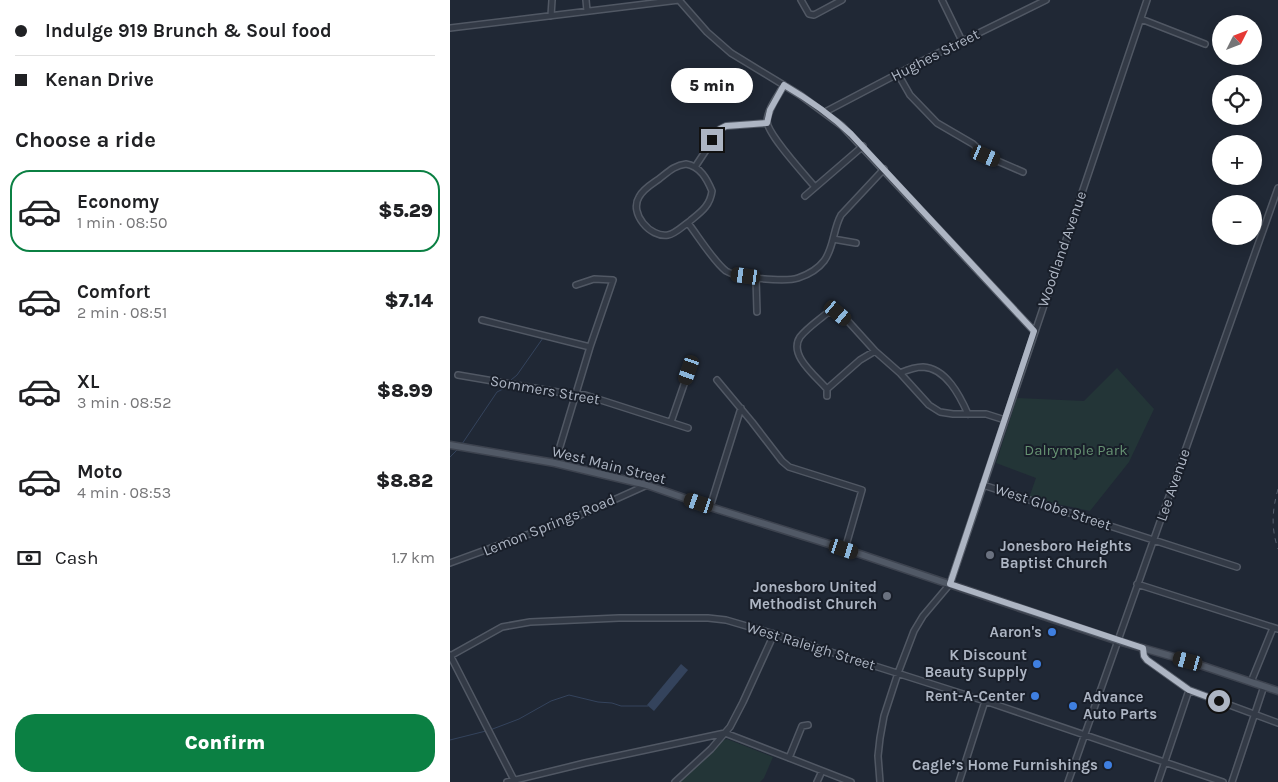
<!DOCTYPE html>
<meta charset="utf-8">
<style>
body{margin:0;font-family:Karla,sans-serif;background:#f6f6f6;color:#202124;height:100vh;display:flex;flex-direction:column;font-size:19px;white-space:nowrap}
*{box-sizing:border-box;margin:0}
p{font-size:16px;color:#757577}
.icon{flex:none;width:28px;height:28px;fill:none;stroke:currentColor;stroke-width:2;stroke-linecap:round;stroke-linejoin:round}
.map{position:relative;flex:1;overflow:hidden}
.panel{display:flex;flex-direction:column;background:#fff;width:450px}
.panel>*{flex:none}
.banner{display:grid;align-content:center;height:110px;padding:0 15px;background:#fff}
.needle{width:32px;rotate:48deg}
.buttons{position:absolute;left:762px;top:15px;display:grid;gap:10px}
.buttons a{display:grid;place-items:center;width:50px;height:50px;border-radius:50%;background:#fff;box-shadow:0 2px 12px #0003;font-size:25px}
.end{position:absolute;width:22px;height:22px;margin:-11px;border:6px solid #adb5c3;background:#111;box-shadow:0 0 0 2px #111}
.from{border-radius:50%}
.bubble{position:absolute;height:35px;border-radius:18px;background:#fff;box-shadow:0 2px 12px #0003;font-size:16px;font-weight:800;line-height:35px;text-align:center}
.car{position:absolute;width:15px;height:30px;margin:-15px -8px;border-radius:6px;box-shadow:0 0 4px 1px #0007;background:linear-gradient(#222 24%,#8ab4d8 0 40%,#222 0 76%,#8ab4d8 0 86%,#222 0)}
.banner b{display:flex;align-items:center;gap:18px;height:48px;font-size:19px}
.banner b+b{border-top:1px solid #e0e0e0}
.banner i{width:12px;height:12px;background:#202124}
ul{padding:0;list-style:none}
li{display:flex;align-items:center;gap:15px;height:82px;margin:0 10px 8px;padding:0 5px;border:2px solid transparent;border-radius:20px}
li div{flex:1}
li b{display:block;font-size:19px}
li em{font-style:normal;font-weight:800}
li.current{border-color:#0b8043}
li>.icon{width:45px;height:45px;stroke-width:1.5}
h2{padding:0 15px;font-size:22px;line-height:60px}
.pay{display:flex;align-items:center;gap:12px;height:55px;padding:0 15px;font-size:19px}
.pay p{margin-inline-start:auto}
.primary-button{display:flex;gap:10px;margin-top:auto;padding:10px 15px}
.primary-button a{flex:1;height:58px;border-radius:20px;background:#0b8043;color:#fff;font-size:20px;font-weight:800;line-height:58px;text-align:center}
main{display:flex;flex:1;min-height:0}
.map>svg:first-child{display:block}
.green{fill:#233537}
.water{fill:#34435c}
.lines{fill:none;stroke-linecap:round;stroke-linejoin:round}
.stream{stroke:#34435c;stroke-width:1}
.minor-casing{stroke:#515864;stroke-width:8}
.major-casing{stroke:#3d434f;stroke-width:9}
.minor{stroke:#333a46;stroke-width:5}
.major{stroke:#515966;stroke-width:6}
.rail{stroke:#555e6d;stroke-width:1;stroke-dasharray:5 5;stroke-linecap:butt}
.route{stroke:#adb5c3;stroke-width:6}
.worship-dot{fill:#6b7280;stroke:#191f2a;stroke-width:2}
.shop-dot{fill:#3f7fe0;stroke:#191f2a;stroke-width:2}
.labels{text-anchor:middle;stroke-width:4;stroke-linejoin:round;paint-order:stroke}
.street-label{font-size:15px;fill:#adb5c3;stroke:#191f2a}
.park-label{font-size:15px;fill:#669272;stroke:#191f2a}
.poi-label{font-size:15px;font-weight:bold;fill:#adb5c3;stroke:#191f2a;text-anchor:end}
</style>
<main>
<section class="panel">
<div class="banner">
<b><i class="from"></i>Indulge 919 Brunch &amp; Soul food</b>
<b><i></i>Kenan Drive</b>
</div>
<h2>Choose a ride</h2>
<ul>
<li class="current"><svg class="icon" aria-label="car" viewBox="0 0 24 24"><path d="M5 17H2v-5l4-1 3-4h7l3 4 3 1v5h-3M9 17h6M6 11h13"/><circle cx="7" cy="17" r="2"/><circle cx="17" cy="17" r="2"/></svg><div><b>Economy</b><p>1 min · 08:50</p></div><em>$5.29</em></li>
<li><svg class="icon" aria-label="car" viewBox="0 0 24 24"><path d="M5 17H2v-5l4-1 3-4h7l3 4 3 1v5h-3M9 17h6M6 11h13"/><circle cx="7" cy="17" r="2"/><circle cx="17" cy="17" r="2"/></svg><div><b>Comfort</b><p>2 min · 08:51</p></div><em>$7.14</em></li>
<li><svg class="icon" aria-label="car" viewBox="0 0 24 24"><path d="M5 17H2v-5l4-1 3-4h7l3 4 3 1v5h-3M9 17h6M6 11h13"/><circle cx="7" cy="17" r="2"/><circle cx="17" cy="17" r="2"/></svg><div><b>XL</b><p>3 min · 08:52</p></div><em>$8.99</em></li>
<li><svg class="icon" aria-label="car" viewBox="0 0 24 24"><path d="M5 17H2v-5l4-1 3-4h7l3 4 3 1v5h-3M9 17h6M6 11h13"/><circle cx="7" cy="17" r="2"/><circle cx="17" cy="17" r="2"/></svg><div><b>Moto</b><p>4 min · 08:53</p></div><em>$8.82</em></li>
</ul>
<div class="pay"><svg class="icon" aria-label="cash" viewBox="0 0 24 24"><path d="M3 7h18v10H3z"/><circle cx="12" cy="12" r="2"/></svg>Cash<p>1.7 km</p></div>
<div class="primary-button"><a>Confirm</a></div>
</section>
<div class="map">
<svg width="828" height="782" viewBox="0 0 828 782">
<rect width="100%" height="100%" fill="#202835"/>
<path class="green" d="M667 368 704 409 679 462 640 511 579 498 586 478 546 463 567 398 634 401Z
M277 739 323 757 314 778 310 782H227L272 741Z"/>
<path class="water" d="M231 664 238 670 204 711 197 705Z"/>
<g class="lines">
<path class="stream" d="M61 380 67 375 93 338
M12 444 47 392 55 388
M0 457 8 449
M40 730 69 719 101 701 119 695 148 702 162 703 171 706H198
M0 740 36 731"/>
<defs>
<path id="minor" d="M136 0 137 11
M229 0 257 32 281 53 350 95 392 126 584 331
M351 0 359 14 364 15 392 0
M492 0 512 41
M101 16 102 0
M691 19 755 44
M0 28 229 0
M448 74 460 95 487 123 523 144 536 156 573 172
M334 85C328 96 318 108 317 121 317 134 355 175 365 187
M375 112 474 60 596 0
M236 164C250 166 257 179 262 191 260 206 251 212 240 221 234 225 225 234 218 235 200 238 179 213 189 197 193 189 202 184 209 179 218 172 225 165 236 164Z
M245 167 270 129 276 126 317 123
M355 196 413 146
M238 223C248 236 264 262 276 271 287 278 336 282 348 278 357 275 368 269 374 261 384 248 383 229 391 215L434 169
M383 239 406 243
M306 278 307 312
M32 320 140 347
M450 373C457 370 465 367 473 367 496 368 510 396 518 414
M8 375 119 394 135 395 238 428
M267 380 302 422 332 461 339 467 412 490 395 549
M377 389C366 376 338 355 350 337 357 328 369 320 377 313H388L397 320 425 351
M377 396V389L410 360 425 351 450 373 479 405 490 412 503 414H536L555 420
M221 422 239 370
M105 463 140 347 163 280 144 279 126 285
M533 485 787 567
M260 507 291 408
M0 563 126 517 197 485
M687 584 828 629
M693 648 694 656 697 660 739 690 828 723
M0 655 65 782
M0 656 52 627 80 622 169 618H258L276 620 324 634 535 701 773 782
M801 682 823 628
M339 758 352 726 358 725
M57 782 135 763 275 733 401 782
M225 782 261 749 280 727 293 702 324 634
M367 782 372 771
M430 782 428 756 430 738 434 716 448 673 464 631 473 616 500 584 697 0
M509 782 535 701
M618 782 828 188
M708 782 739 690
M782 782 814 686"/>
<path id="major" d="M0 445 105 463 197 485 260 507 395 549 668 641 738 661 828 691"/>
</defs>
<use href="#minor" class="minor-casing"/>
<use href="#major" class="major-casing"/>
<use href="#minor" class="minor"/>
<use href="#major" class="major"/>
<path class="rail" d="M828 489C822 511 821 528 828 549"/>
</g>
<g class="lines">
<path class="route" d="M262 140 270 129 276 126 317 123 320 110 334 85C358 99 381 115 401 134L584 331 500 584 693 648 694 656 697 660 739 690 769 701"/>
</g>
<g class="worship-dot">
<circle cx="540" cy="555" r="5"/>
<circle cx="437" cy="596" r="5"/>
</g>
<g class="shop-dot">
<circle cx="602" cy="632" r="5"/>
<circle cx="587" cy="664" r="5"/>
<circle cx="585" cy="696" r="5"/>
<circle cx="623" cy="706" r="5"/>
<circle cx="658" cy="765" r="5"/>
</g>
<g class="labels">
<g class="street-label">
<text transform="translate(485 55) rotate(-27)" y="5">Hughes Street</text>
<text transform="translate(612 249) rotate(-71)" y="5">Woodland Avenue</text>
<text transform="translate(95 390) rotate(10)" y="5">Sommers Street</text>
<text transform="translate(159 465) rotate(14)" y="5">West Main Street</text>
<text transform="translate(723 485) rotate(-71)" y="5">Lee Avenue</text>
<text transform="translate(603 507) rotate(18)" y="5">West Globe Street</text>
<text transform="translate(99 525) rotate(-22)" y="5">Lemon Springs Road</text>
<text transform="translate(361 646) rotate(17)" y="5">West Raleigh Street</text>
</g>
<g class="park-label">
<text x="626" y="455">Dalrymple Park</text>
</g>
<g class="poi-label">
<text x="550" y="551" text-anchor="start">Jonesboro Heights<tspan x="550" dy="17">Baptist Church</tspan></text>
<text x="427" y="592">Jonesboro United<tspan x="427" dy="17">Methodist Church</tspan></text>
<text x="592" y="637">Aaron's</text>
<text x="577" y="660">K Discount<tspan x="577" dy="17">Beauty Supply</tspan></text>
<text x="575" y="701">Rent-A-Center</text>
<text x="633" y="702" text-anchor="start">Advance<tspan x="633" dy="17">Auto Parts</tspan></text>
<text x="648" y="770">Cagle’s Home Furnishings</text>
</g>
</g>
</svg>
<div class="buttons">
<a><svg class="needle" viewBox="-14 -14 28 28"><path d="M0-13l5 13h-10z" fill="#e53935"/><path d="M0 13l5-13h-10z" fill="#757577"/></svg></a>
<a><svg class="icon" aria-label="locate" viewBox="0 0 24 24"><circle cx="12" cy="12" r="6"/><path d="M12 2v4M12 18v4M2 12h4M18 12h4"/></svg></a>
<a>+</a>
<a>−</a>
</div>
<i class="end from" style="left:769px;top:701px"></i>
<i class="end" style="left:262px;top:140px"></i>
<div class="bubble" style="left:221px;top:68px;width:82px">5 min</div>
<i class="car" style="left:536px;top:156px;rotate:113deg"></i>
<i class="car" style="left:296px;top:276px;rotate:278deg"></i>
<i class="car" style="left:388px;top:313px;rotate:130deg"></i>
<i class="car" style="left:239px;top:370px;rotate:199deg"></i>
<i class="car" style="left:249px;top:503px;rotate:289deg"></i>
<i class="car" style="left:394px;top:549px;rotate:108deg"></i>
<i class="car" style="left:738px;top:661px;rotate:285deg"></i>
</div>
</main>
